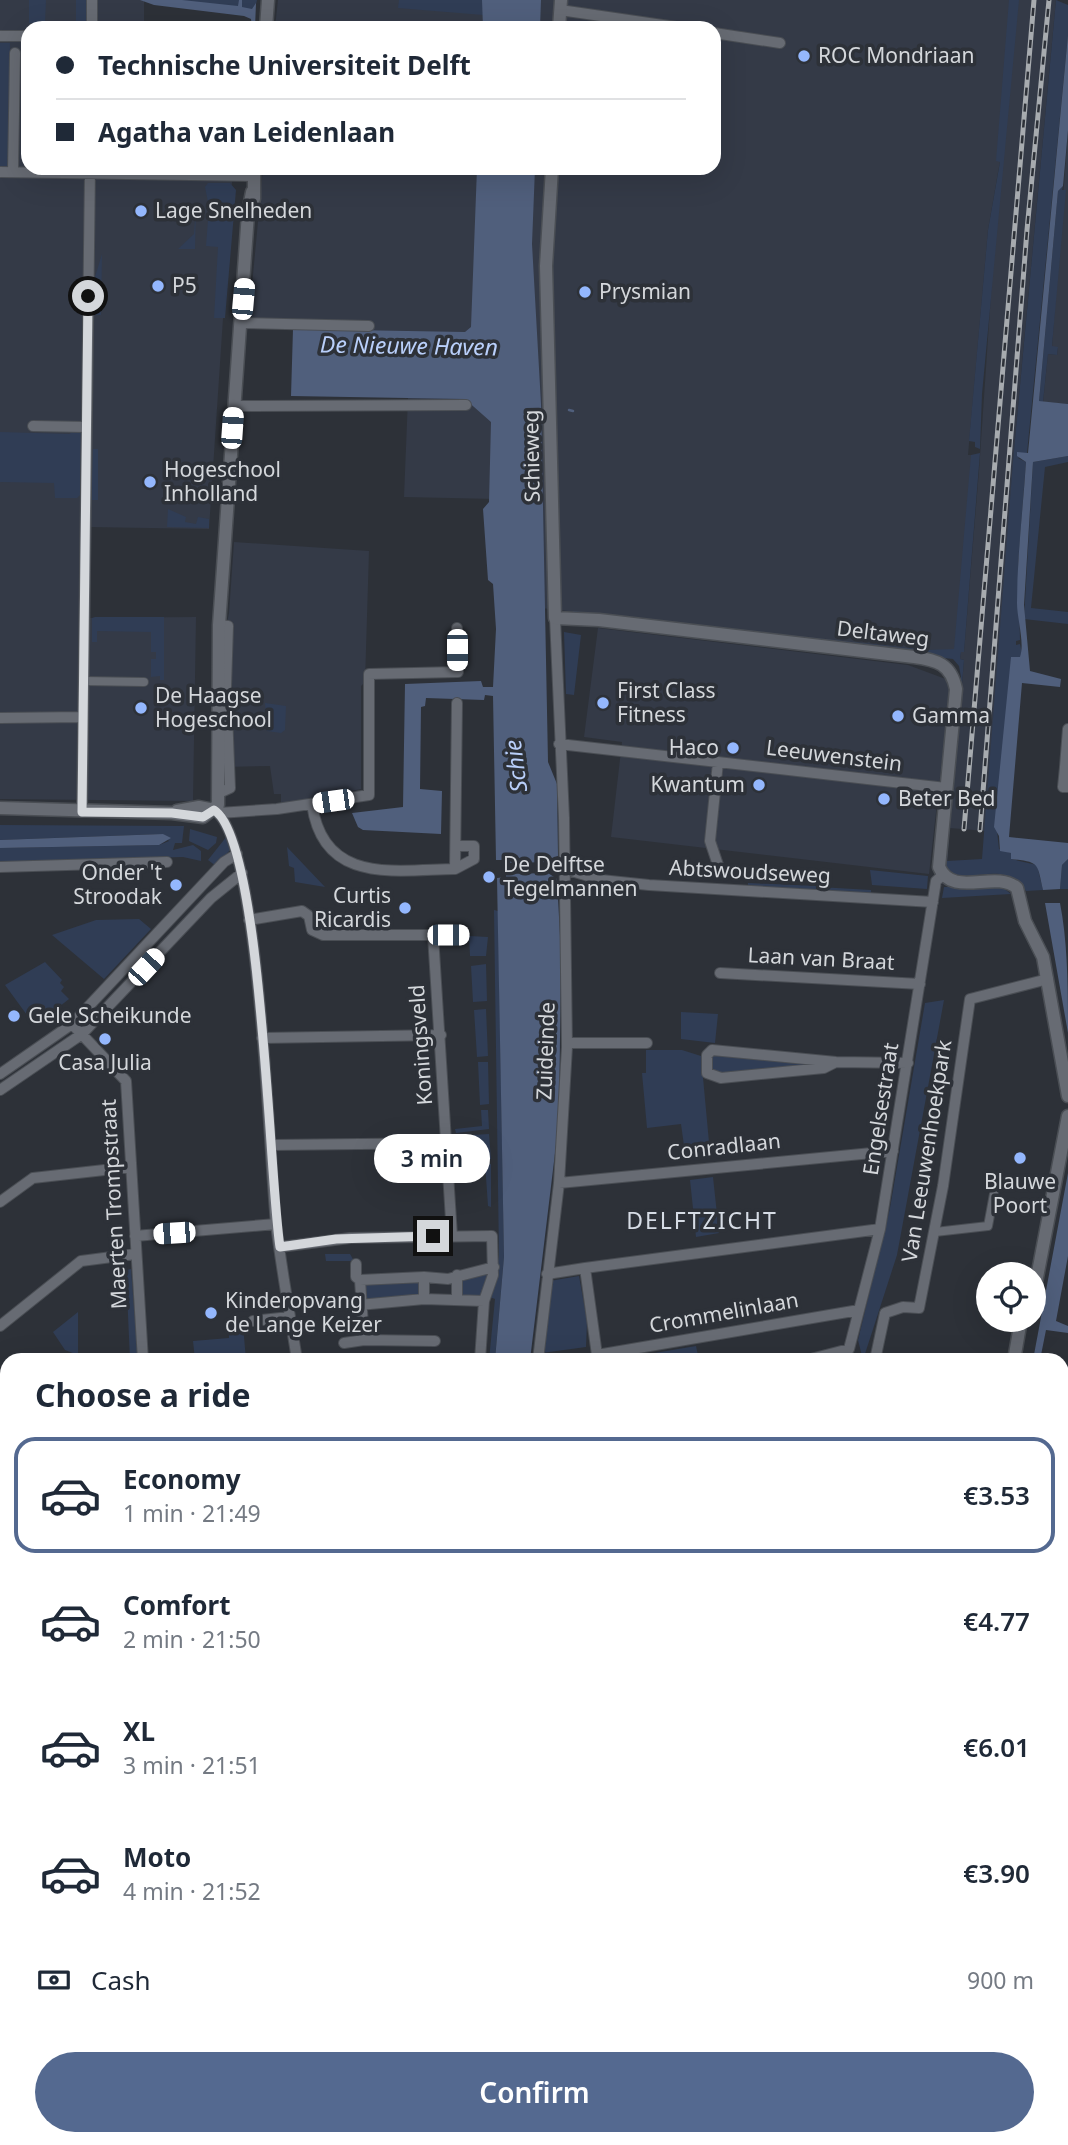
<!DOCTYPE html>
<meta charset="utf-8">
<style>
body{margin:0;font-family:"Noto Sans",sans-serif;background:#f6f6f7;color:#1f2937;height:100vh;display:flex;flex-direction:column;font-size:26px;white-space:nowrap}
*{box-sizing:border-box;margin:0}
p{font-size:23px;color:#747a83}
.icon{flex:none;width:38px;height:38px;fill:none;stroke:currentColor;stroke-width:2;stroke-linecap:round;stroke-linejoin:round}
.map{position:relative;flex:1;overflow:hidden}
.side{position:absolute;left:0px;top:1353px;width:1069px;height:793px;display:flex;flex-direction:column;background:#fff;border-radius:21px 21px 0 0;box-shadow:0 7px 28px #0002}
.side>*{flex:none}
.banner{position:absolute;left:21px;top:21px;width:700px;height:154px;border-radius:21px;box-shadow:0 7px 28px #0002;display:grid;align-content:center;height:154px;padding:0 35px;background:#fff}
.tools{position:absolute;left:976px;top:1262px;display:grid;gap:14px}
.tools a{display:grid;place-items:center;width:70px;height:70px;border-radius:50%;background:#fff;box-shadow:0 7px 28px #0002;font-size:35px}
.end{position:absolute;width:32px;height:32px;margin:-16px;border:9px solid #d4d7db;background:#111;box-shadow:0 0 0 4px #111}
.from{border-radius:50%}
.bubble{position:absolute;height:49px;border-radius:24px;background:#fff;box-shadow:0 7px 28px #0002;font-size:23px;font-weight:600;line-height:49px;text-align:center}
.car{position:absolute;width:21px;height:42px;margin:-21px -10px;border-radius:9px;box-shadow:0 0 5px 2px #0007;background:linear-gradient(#fff 24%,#345 0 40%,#fff 0 76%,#345 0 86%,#fff 0)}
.banner b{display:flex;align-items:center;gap:24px;height:66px;font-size:26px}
.banner b+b{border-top:2px solid #e0e1e3}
.banner i{width:18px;height:18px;background:#1f2937}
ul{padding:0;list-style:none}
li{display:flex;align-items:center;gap:21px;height:116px;margin:0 14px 10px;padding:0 21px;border:4px solid transparent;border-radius:21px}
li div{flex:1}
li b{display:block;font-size:26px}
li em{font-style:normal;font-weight:600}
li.selected{border-color:#546990}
li>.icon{width:63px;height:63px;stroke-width:1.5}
h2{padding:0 35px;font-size:32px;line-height:84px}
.pay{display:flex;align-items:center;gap:18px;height:77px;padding:0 35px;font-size:26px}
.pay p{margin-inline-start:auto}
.cta{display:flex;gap:14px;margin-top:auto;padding:14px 35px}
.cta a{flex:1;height:80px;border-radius:42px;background:#546990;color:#fff;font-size:28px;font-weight:600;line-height:80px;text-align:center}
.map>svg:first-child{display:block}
.built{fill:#343a47}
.green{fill:#303d55}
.water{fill:#505f7c}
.pier{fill:#2d3138}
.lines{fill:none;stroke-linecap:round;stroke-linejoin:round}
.stream{stroke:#505f7c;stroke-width:2.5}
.pedestrian-casing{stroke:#4a4e54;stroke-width:10}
.minor-casing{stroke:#4a4e54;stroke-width:12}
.tertiary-casing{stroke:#4a4e54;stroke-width:15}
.secondary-casing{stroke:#4a4e54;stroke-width:17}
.pedestrian{stroke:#676b73;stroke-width:8}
.minor{stroke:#676b73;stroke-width:10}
.tertiary{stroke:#676b73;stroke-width:12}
.secondary{stroke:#72809b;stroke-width:14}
.tram{stroke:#a7abaf;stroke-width:2}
.rail-casing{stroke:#a7abaf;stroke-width:5}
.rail{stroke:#2d3138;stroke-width:2.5;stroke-dasharray:8;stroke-linecap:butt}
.route{stroke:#d4d7db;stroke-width:9}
.poi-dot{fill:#94b7fd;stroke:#2d3138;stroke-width:2.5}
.labels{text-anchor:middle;stroke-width:7;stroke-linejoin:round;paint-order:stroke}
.poi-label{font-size:21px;fill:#d4d7db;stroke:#2d3138;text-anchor:start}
.street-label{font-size:21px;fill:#d4d7db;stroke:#2d3138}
.water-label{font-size:23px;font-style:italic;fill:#b9cffa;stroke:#2d3138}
.neighbourhood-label{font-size:23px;letter-spacing:2px;fill:#d6dce5;stroke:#2d3138}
</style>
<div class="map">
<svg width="1068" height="2145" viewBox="0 0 1068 2145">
<rect width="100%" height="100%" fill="#2d3138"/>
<path class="built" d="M0 0H144V28H28V168H233L209 529 89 527 88 618 196 617 193 801 0 799Z
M278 0H1056L1015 439 985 831 950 828 964 660 960 659 961 652H964L979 471 1000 161 988 230 968 455H973L954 655 506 604 496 499 404 497 409 373 294 371 295 321 249 318 263 168H714V28H275Z
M1068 130V404L1043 402 1048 354 1057 355 1058 348 1052 347Z
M234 542 369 551 365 682 361 686V789L281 805V794H274L270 766 222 767 224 639 229 613Z
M598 628 908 665 951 681 929 874 611 837 622 742 584 737Z
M1068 1457V1558L1062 1559V1458Z
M7 1833V2138H294L295 2145H0V1834Z"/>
<path class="green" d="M29 0H46L45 23H29Z
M76 0H86V27H76Z
M152 0H257L254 13Z
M399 0H482L483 15 398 8Z
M1009 0H1019L982 394 980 449 975 447V442L969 441 988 230 1000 162 996 161Z
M1056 0 1068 5V35L1027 453 1018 458 1026 462 1018 564 1020 640 1016 641V645L1020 644 1022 653 997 831 999 849 1011 853V859L1037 865 1043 890 1026 891C1001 854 963 892 946 866L961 677 959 666 953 659 571 615 573 611 926 650 954 649 971 455 980 453 964 652H961L960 659 964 660 947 861 982 859 1013 461Z
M0 43H10L9 167 0 166Z
M413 168H455V175L413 174Z
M208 183H230L236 190 225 318H214L218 247 206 246 209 207 205 187Z
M1063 186 1062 190H1066L1052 346 1058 347 1057 355 1048 354 1043 402 1039 401 1058 191Z
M196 205 195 249H178L194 234Z
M102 254 101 315H95V277Z
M71 431H81L80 495 77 498H55L54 483 0 482V432L70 434Z
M93 449H98V500H91Z
M1068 456V462L1045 467 1031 608 1068 612V624L1024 619 1033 462Z
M168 509 186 517 185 522 196 524 198 517 209 519V528L167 527Z
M95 617H164V680H160V676L151 677V659H156V652H151V632L97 631V642H92V618Z
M564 632 581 635 574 695 566 694Z
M265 703 286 706 285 730 281 733 267 731Z
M0 825 184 826 182 843H175L173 850 193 845 201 851V861L183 857 0 862V848L159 845 169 841 163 834 0 840Z
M190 829 217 837 216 843 208 850 189 841Z
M227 836 230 850 216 866 208 860Z
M287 847 325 887 295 882 294 868 289 866Z
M1068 859V889H1060L1062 865Z
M870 870 928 876 927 889 872 885Z
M748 883 816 886V891L748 887Z
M994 886 1002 887 1011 894 942 898 944 887Z
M819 887 871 890V894L819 891Z
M494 910 498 911 504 1257 495 1360H489L495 1299 490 1297 499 1256Z
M139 919 151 929 104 979 52 935 96 920Z
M469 936 488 937 486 956H470Z
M45 962 62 980 60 983 64 987 61 991 69 999 35 1026 5 985Z
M486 964 487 1001 473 1002 471 966Z
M944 1000 897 1255 863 1360 858 1340 890 1208 925 1003Z
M486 1009 488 1056 477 1057 474 1010Z
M681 1012 718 1014 715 1043 681 1039Z
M646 1050H682L701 1056 710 1153H685L681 1124 647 1128 642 1073H646Z
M715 1054 719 1056 821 1066 714 1075 710 1073V1056Z
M478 1062H488L489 1104 480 1105Z
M481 1110H488L489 1129 456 1133 455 1129 482 1126Z
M489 1134 491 1159H484L483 1146 455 1147 454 1136Z
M485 1163 491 1164V1207L488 1206Z
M713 1177 719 1233 696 1237 690 1180Z
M325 1254H350L354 1261H326Z
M131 1269 138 1360H130L126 1270Z
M491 1270 482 1300 460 1298V1276Z
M579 1276 587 1321 586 1347 542 1353 550 1281Z
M422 1280V1296L366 1302 363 1281Z
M78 1312V1355L65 1350 53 1332Z
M243 1325 246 1360H195L193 1341 229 1338V1327Z
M696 1346 699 1360 644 1359 643 1355Z
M7 1478V1581L0 1582V1479Z"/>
<path class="water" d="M140 0H182L238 6 239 0H242V7L252 9 256 3 255 28H252L251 19 244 16 154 5Z
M482 0H541L540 28H483Z
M1068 35V130L1063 186 1058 191 1039 401 1068 404V456L1033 462 1024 605 1030 671 1061 679 1060 687 1022 683 1009 837 1068 843V859L1062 865 1060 889 1043 890C1037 863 1040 862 1011 859V853L1000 851 999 836 994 827 1011 657H1020C1025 643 1017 619 1017 603 1017 556 1023 509 1026 462L1017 456V452L1028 453Z
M477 168H535L532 244 541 404 548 762 557 784 558 856 548 860V873L557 879 561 955 559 1120 530 1360H495L504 1257 497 878 506 877V860H496L493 696 485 695 484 700 426 698 425 706 421 707 420 789 442 791 441 834 363 830 358 827 352 813 403 807 405 684 481 681 483 687H493L496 629 493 584 488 580 483 509 489 502 491 422 465 399 291 396 293 329 465 332 471 327Z
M163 834 171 838 159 845 0 848V840Z
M1045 903H1060C1068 944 1068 990 1068 1033Z
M1068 1173V1256L1056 1321 1068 1326V1333L1046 1330 1040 1360H1033Z
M7 1626V1667L0 1668V1627Z"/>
<path class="pier" d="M548 862V873L506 874V863Z"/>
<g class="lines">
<path class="stream" d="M569 410 573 411"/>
<defs>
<path id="pedestrian" d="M83 681 144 682
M935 1232 988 1226 994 1194
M1062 1575 1068 1574
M1062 1641 1068 1640
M1062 1707 1068 1706
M1062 1771 1068 1770
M0 1865 7 1900
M0 1946 7 1945
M0 2018 7 2016
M0 2042 7 2040
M112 2138 114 2145
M419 2138V2145
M442 2138V2145
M234 2145V2138
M258 2145V2138
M781 2145 782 2138"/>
<path id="minor" d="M560 10 683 28
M92 28V0
M714 33 780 43
M0 36H28
M0 172 254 176
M13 172 15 53
M241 323 369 326
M234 406 466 405
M33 426 86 427
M219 625 228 626 226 687 230 788 219 793
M0 718 82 717
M1068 729 1065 767H1068
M559 744 946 788
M1065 767 1063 787H1068
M312 804C323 885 395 870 455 869L457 703
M214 810C260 837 269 1159 276 1223 281 1268 290 1314 297 1360
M82 812 90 168
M219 813 277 809 369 795V674L458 672 457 628
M718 865 710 841 718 762
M0 867 167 862
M455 869 474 859V846H456
M565 869 601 880 649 885 933 902
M249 920 302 911 309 916 312 930 323 935H463
M433 935 452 1236
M720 973 920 984
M72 1024 126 1081 143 1360
M262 1038 441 1035
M567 1043H647
M836 1062 824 1068 721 1078 707 1073V1055L712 1050 836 1062 908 1063
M0 1074 72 1024 224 862 237 854
M0 1090 82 1034 211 898 242 873
M271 1145 448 1143
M559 1183 893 1151
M0 1202 33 1178 131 1167
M135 1236 276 1224
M280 1247 350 1238 492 1236 493 1275 484 1301 480 1360
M356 1264V1277L360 1280
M585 1268 880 1229
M547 1274 585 1268 597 1355 591 1360
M457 1275V1299
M484 1301 424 1299V1277L448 1279 494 1267
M359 1305 424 1299
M253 1321 290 1317
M0 1326 81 1261 135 1254
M364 1340 435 1341
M344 1343 364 1340 360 1280 424 1277
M597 1355 859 1310
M538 1360 559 1183 567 1047 564 818 555 618
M807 1360 849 1349 880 1229 936 881 943 875
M875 1360 885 1313 903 1307 919 1308 943 1186 970 999 1048 979
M0 1426H7
M0 1766 7 1764
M1062 1799 1068 1798
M1062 1875 1068 1874
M1062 1957 1068 1956
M1062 2034 1068 2032
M1062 2099 1064 2108
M0 2126 7 2125
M149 2138V2145
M532 2138V2145
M557 2138V2145
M698 2138 699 2145
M977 2138 978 2145"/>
<path id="tertiary" d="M266 28 268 0
M559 28 561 0
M552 168 546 266 555 618 599 620 914 657C937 660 951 664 956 689L939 867C953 899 995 869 1017 888L1025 921 1043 957 1068 1096
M254 199V168
M0 808 172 813 203 817 218 805 219 625 248 213 252 192
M177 811 199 807 214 810
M1034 1293 1068 1116
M1014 1360 1021 1320
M826 2138 827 2145
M835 2138 836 2145"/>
<path id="secondary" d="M1062 1408 1068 1407
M1062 1440 1068 1438
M0 1791 7 1788
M0 1804 7 1803"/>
</defs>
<use href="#pedestrian" class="pedestrian-casing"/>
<use href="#minor" class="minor-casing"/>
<use href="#tertiary" class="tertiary-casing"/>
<use href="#secondary" class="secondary-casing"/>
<use href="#pedestrian" class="pedestrian"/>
<use href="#minor" class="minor"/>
<use href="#tertiary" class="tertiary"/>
<use href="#secondary" class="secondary"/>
<path class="tram" d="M1062 1422 1068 1420
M0 1828H7
M713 2138 714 2145"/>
<defs>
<path id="rail" d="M964 829 1034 0
M980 830 1027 230 1049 0"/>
</defs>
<use href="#rail" class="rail-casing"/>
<use href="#rail" class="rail"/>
</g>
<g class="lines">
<path class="route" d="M88 296 82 812 172 813 203 817 214 810C262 839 269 1178 280 1247L336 1239 433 1236"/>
</g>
<g class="poi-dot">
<circle cx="804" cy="56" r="7"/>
<circle cx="141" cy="211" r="7"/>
<circle cx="158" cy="286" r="7"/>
<circle cx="585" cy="292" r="7"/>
<circle cx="150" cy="482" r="7"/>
<circle cx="603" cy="703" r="7"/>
<circle cx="141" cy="708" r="7"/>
<circle cx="898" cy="716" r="7"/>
<circle cx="733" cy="748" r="7"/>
<circle cx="759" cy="785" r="7"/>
<circle cx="884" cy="799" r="7"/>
<circle cx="489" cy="877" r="7"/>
<circle cx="176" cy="885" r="7"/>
<circle cx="405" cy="908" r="7"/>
<circle cx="14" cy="1016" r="7"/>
<circle cx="105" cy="1039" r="7"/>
<circle cx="1020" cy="1158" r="7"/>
<circle cx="211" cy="1313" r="7"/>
</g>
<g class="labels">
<g class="poi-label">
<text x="818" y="63">ROC Mondriaan</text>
<text x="155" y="218">Lage Snelheden</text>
<text x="172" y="293">P5</text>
<text x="599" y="299">Prysmian</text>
<text x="164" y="477">Hogeschool<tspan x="164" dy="24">Inholland</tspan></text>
<text x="617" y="698">First Class<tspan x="617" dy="24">Fitness</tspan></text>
<text x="155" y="703">De Haagse<tspan x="155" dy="24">Hogeschool</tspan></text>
<text x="912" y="723">Gamma</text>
<text x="719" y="755" text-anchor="end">Haco</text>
<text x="745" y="792" text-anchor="end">Kwantum</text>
<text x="898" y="806">Beter Bed</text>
<text x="503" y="872">De Delftse<tspan x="503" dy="24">Tegelmannen</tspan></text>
<text x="162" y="880" text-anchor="end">Onder 't<tspan x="162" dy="24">Stroodak</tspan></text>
<text x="391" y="903" text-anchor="end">Curtis<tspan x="391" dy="24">Ricardis</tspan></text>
<text x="28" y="1023">Gele Scheikunde</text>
<text x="105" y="1070" text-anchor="middle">Casa Julia</text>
<text x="1020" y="1189" text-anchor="middle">Blauwe<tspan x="1020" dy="24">Poort</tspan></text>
<text x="225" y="1308">Kinderopvang<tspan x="225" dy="24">de Lange Keizer</tspan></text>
</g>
<g class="street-label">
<text transform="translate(532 456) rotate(-91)" y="7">Schieweg</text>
<text transform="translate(883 634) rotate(7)" y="7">Deltaweg</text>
<text transform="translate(834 756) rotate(7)" y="7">Leeuwenstein</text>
<text transform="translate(750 872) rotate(3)" y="7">Abtswoudseweg</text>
<text transform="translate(821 959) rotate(3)" y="7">Laan van Braat</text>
<text transform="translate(421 1045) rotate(-94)" y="7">Koningsveld</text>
<text transform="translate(546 1051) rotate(-88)" y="7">Zuideinde</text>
<text transform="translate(881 1109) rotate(-81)" y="7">Engelsestraat</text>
<text transform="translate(724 1147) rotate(-6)" y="7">Conradlaan</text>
<text transform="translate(927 1151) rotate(-81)" y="7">Van Leeuwenhoekpark</text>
<text transform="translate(114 1204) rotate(-93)" y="7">Maerten Trompstraat</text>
<text transform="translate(724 1313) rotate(-10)" y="7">Crommelinlaan</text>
</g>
<g class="water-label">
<text transform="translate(409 346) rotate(1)" y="8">De Nieuwe Haven</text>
<text transform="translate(516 766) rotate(-97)" y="8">Schie</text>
</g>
<g class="neighbourhood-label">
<text x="702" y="1229">DELFTZICHT</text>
</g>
</g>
</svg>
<div class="tools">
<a><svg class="icon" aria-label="locate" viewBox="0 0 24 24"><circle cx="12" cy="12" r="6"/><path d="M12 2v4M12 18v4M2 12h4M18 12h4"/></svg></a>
</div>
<i class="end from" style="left:88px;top:296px"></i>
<i class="end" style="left:433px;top:1236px"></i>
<div class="bubble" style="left:374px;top:1134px;width:116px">3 min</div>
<i class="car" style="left:243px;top:299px;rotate:5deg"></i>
<i class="car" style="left:232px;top:428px;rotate:4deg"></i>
<i class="car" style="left:457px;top:650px;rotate:180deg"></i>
<i class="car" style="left:333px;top:801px;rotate:262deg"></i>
<i class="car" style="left:448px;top:935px;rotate:90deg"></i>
<i class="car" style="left:146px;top:967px;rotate:43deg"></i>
<i class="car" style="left:174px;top:1233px;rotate:266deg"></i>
<div class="banner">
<b><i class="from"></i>Technische Universiteit Delft</b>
<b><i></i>Agatha van Leidenlaan</b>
</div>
<section class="side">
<h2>Choose a ride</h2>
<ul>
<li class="selected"><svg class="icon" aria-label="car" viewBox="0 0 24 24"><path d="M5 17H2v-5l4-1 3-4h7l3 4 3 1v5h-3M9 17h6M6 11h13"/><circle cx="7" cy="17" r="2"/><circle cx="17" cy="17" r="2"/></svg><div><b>Economy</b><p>1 min · 21:49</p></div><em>€3.53</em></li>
<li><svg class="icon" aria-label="car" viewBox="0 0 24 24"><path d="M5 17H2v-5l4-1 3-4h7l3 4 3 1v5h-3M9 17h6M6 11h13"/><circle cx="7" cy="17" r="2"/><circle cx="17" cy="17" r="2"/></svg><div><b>Comfort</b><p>2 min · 21:50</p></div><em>€4.77</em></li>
<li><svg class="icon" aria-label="car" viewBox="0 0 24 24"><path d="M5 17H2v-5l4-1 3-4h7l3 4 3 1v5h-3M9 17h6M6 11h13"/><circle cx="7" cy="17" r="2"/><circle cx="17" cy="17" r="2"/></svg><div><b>XL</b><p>3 min · 21:51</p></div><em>€6.01</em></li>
<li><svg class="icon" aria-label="car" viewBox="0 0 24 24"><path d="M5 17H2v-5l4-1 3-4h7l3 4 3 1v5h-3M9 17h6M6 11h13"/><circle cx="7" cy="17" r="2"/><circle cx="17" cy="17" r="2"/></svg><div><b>Moto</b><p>4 min · 21:52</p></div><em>€3.90</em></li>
</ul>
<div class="pay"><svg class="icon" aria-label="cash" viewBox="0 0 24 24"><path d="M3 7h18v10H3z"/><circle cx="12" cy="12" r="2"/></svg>Cash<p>900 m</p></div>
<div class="cta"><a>Confirm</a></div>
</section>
</div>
